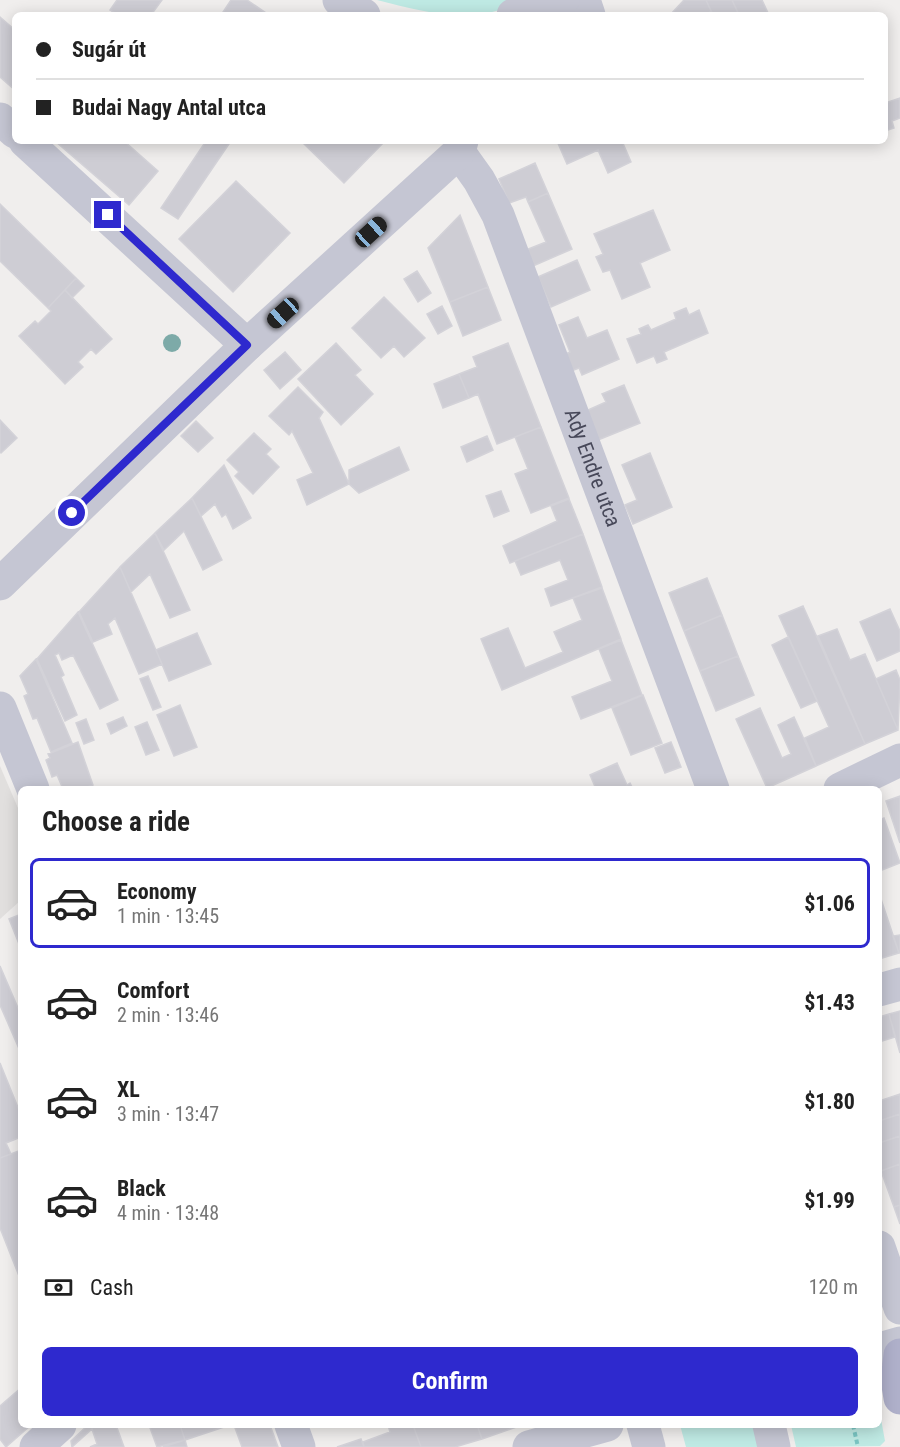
<!DOCTYPE html>
<meta charset="utf-8">
<style>
body{margin:0;font-family:"Roboto Condensed",sans-serif;background:#f2f2f2;color:#222;height:100vh;display:flex;flex-direction:column;font-size:22px;white-space:nowrap}
*{box-sizing:border-box;margin:0}
p{font-size:20px;color:#767676}
.icon{flex:none;width:33px;height:33px;fill:none;stroke:currentColor;stroke-width:2;stroke-linecap:round;stroke-linejoin:round}
.map{position:relative;flex:1;overflow:hidden}
.side{position:absolute;left:18px;top:786px;width:864px;height:642px;display:flex;flex-direction:column;background:#fff;border-radius:9px;box-shadow:0 3px 15px #0003}
.side>*{flex:none}
.top-card{position:absolute;left:12px;top:12px;width:876px;height:132px;border-radius:9px;box-shadow:0 3px 15px #0003;display:grid;align-content:center;height:132px;padding:0 24px;background:#fff}
.end{position:absolute;width:27px;height:27px;margin:-14px;border:8px solid #2e29ce;background:#fff;box-shadow:0 0 0 3px #fff}
.from{border-radius:50%}
.car{position:absolute;width:18px;height:36px;margin:-18px -9px;border-radius:8px;box-shadow:0 0 4px 2px #0007;background:linear-gradient(#222 24%,#8ab4d8 0 40%,#222 0 76%,#8ab4d8 0 86%,#222 0)}
.top-card b{display:flex;align-items:center;gap:21px;height:57px;font-size:22px}
.top-card b+b{border-top:2px solid #e0e0e0}
.top-card i{width:15px;height:15px;background:#222}
ul{padding:0;list-style:none}
li{display:flex;align-items:center;gap:18px;height:90px;margin:0 12px 9px;padding:0 12px;border:3px solid transparent;border-radius:9px}
li div{flex:1}
li b{display:block;font-size:22px}
li em{font-style:normal;font-weight:700}
li.active{border-color:#2e29ce}
li>.icon{width:54px;height:54px;stroke-width:1.5}
h2{padding:0 24px;font-size:27px;line-height:72px}
.pay{display:flex;align-items:center;gap:15px;height:66px;padding:0 24px;font-size:22px}
.pay p{margin-inline-start:auto}
.primary-button{display:flex;gap:12px;margin-top:auto;padding:12px 24px}
.primary-button a{flex:1;height:69px;border-radius:9px;background:#2e29ce;color:#fff;font-size:24px;font-weight:700;line-height:69px;text-align:center}
.map>svg:first-child{display:block}
.education{fill:#e1dfde}
.green{fill:#bfeae4}
.building{fill:#cecdd4;stroke:#d3d2d8;stroke-width:1.5}
.lines{fill:none;stroke-linecap:round;stroke-linejoin:round}
.path{stroke:#7ac5c3;stroke-width:4;stroke-dasharray:4.5 3;stroke-linecap:butt}
.minor{stroke:#c5c6d3;stroke-width:33}
.major{stroke:#afb0ca;stroke-width:33}
.tree{fill:#7daaa8}
.route{stroke:#2e29ce;stroke-width:8}
.labels{text-anchor:middle;stroke-width:6;stroke-linejoin:round;paint-order:stroke}
.street-label{font-size:21px;fill:#474859;stroke:#fff}
</style>
<div class="map">
<svg width="900" height="1447" viewBox="0 0 900 1447">
<rect width="100%" height="100%" fill="#f0eeed"/>
<path class="education" d="M0 766 21 815V900L0 919Z"/>
<path class="green" d="M377 0H524C475 26 427 13 377 0Z
M879 1408 885 1441 880 1446 796 1447 791 1425H879Z
M680 1425H755L761 1447H686Z"/>
<path class="building" d="M117 0H162L151 15H118L110 10Z
M231 0H247L269 15H221Z
M684 0H706L711 11 707 15H670Z
M706 0H732L739 15H713Z
M732 0H762L769 15H739Z
M0 17 15 30V90L0 77Z
M900 98V118L892 121 894 128 885 131V103Z
M55 141H124L158 171 129 205Z
M206 141H231L178 219 161 208Z
M301 141H385L344 183Z
M557 141H622L631 162 608 173 598 150 567 164Z
M535 163 548 193 528 202 526 197 509 203 499 179Z
M236 181 290 233 233 292 179 239Z
M548 193 572 249 533 266 526 250 546 242 528 202Z
M0 204 76 278 48 308 0 261Z
M653 210 670 250 640 263 650 287 622 299 610 270 603 272 596 257 603 254 594 234Z
M460 215 488 287 450 302 428 248Z
M577 260 590 290 551 307 538 277Z
M417 271 431 293 418 302 404 279Z
M76 278 84 286 72 298 65 290Z
M488 287 501 320 463 336 450 302Z
M65 290 112 339 96 354 91 349 78 362 83 367 65 384 19 336 35 321 38 324 51 311 48 308Z
M384 297 425 338 404 357 394 346 381 358 352 328Z
M442 306 452 326 438 334 427 314Z
M686 308 689 315 699 310 708 333 664 352 667 359 657 363 654 356 637 363 627 339 641 334 639 329 648 325 651 330 676 319 674 313Z
M578 317 587 338 607 330 619 359 582 375 579 368 566 373 559 357 570 352 559 325Z
M336 343 361 370 355 375 373 394 341 425 298 379Z
M508 343 541 427 497 444 478 394 469 398 459 374 477 367 473 357Z
M285 352 301 370 280 389 264 370Z
M459 374 469 398 443 408 434 384Z
M624 385 640 423 598 440 586 411 606 402 602 394Z
M298 387 323 412 319 418 349 484 307 505 297 480 313 473 292 431 289 435 269 416Z
M0 420 17 438 1 453 0 452Z
M196 421 213 438 198 452 181 436Z
M541 427 569 498 531 513 515 474 528 469 515 437Z
M254 433 271 449 266 454 279 467 253 494 235 476 239 472 227 460Z
M487 436 493 450 467 462 461 447Z
M399 447 409 470 359 493 349 484V470Z
M650 453 672 507 633 524 625 505 637 500 622 465Z
M224 465 251 518 233 529 226 514 222 517 215 504 201 516 192 498Z
M501 491 509 511 494 517 486 496Z
M192 498 222 560 203 570 184 531 164 550 155 533Z
M569 499 583 534 510 563 503 546 557 521 551 506Z
M155 533 190 610 170 618 150 574 131 592 120 567Z
M583 534 602 587 551 606 545 589 568 580 560 560 521 575 515 561Z
M120 567 162 664 139 674 115 618 108 624 112 634 93 642 79 612Z
M707 578 722 615 684 631 669 593Z
M602 588 621 639 502 690 481 639 508 628 525 668 563 652 554 632 582 620 573 598Z
M803 606 865 744 816 766 805 738 829 727 779 616Z
M890 609 900 631V651L877 661 860 622Z
M78 612 118 700 100 709 73 655 62 660 59 653 55 655 64 675 61 677 77 715 65 721 37 659Z
M722 615 738 656 700 671 684 631Z
M837 629 850 660 865 654 898 730 865 744 818 636Z
M197 633 211 664 169 681 156 650Z
M788 637 817 701 801 708 772 645Z
M621 640 642 695 581 719 572 697 612 681 599 649Z
M738 656 754 695 716 711 700 671Z
M36 659 72 743 51 752 37 718 33 719 24 696 28 694 20 676Z
M896 670 900 680 898 730 876 679Z
M148 676 161 707 153 710 140 679Z
M643 695 662 743 631 755 612 708Z
M180 705 197 747 174 756 157 715Z
M760 708 782 758 791 754 778 725 794 717 816 766 767 788 736 719Z
M123 717 127 726 111 734 107 724Z
M86 719 94 740 84 744 76 723Z
M147 722 159 750 146 755 135 727Z
M78 742 93 785 82 789H63L57 775 52 777 46 760 50 758 48 754Z
M671 742 681 767 665 773 655 748Z
M617 763 627 785 630 783 633 789H596L590 775Z
M900 796V843L886 801Z
M884 818 900 863 882 870 879 863V820Z
M879 893 899 953 879 959Z
M21 914V949L9 919Z
M900 935V953H899L893 936Z
M0 966 21 1015 20 1051 0 1005Z
M900 1011V1053L889 1014Z
M889 1014 895 1037 879 1042V1017Z
M0 1063 21 1115V1137L6 1143 11 1154 0 1158Z
M900 1094V1114L879 1121V1101Z
M900 1114V1136L879 1143V1121Z
M900 1136V1164L881 1171 879 1143Z
M21 1150V1281L0 1228V1158Z
M900 1164V1205L894 1207 881 1171Z
M900 1205V1224L894 1207Z
M21 1388V1425H31L6 1447 0 1439V1406Z
M88 1425H116L124 1447H90L97 1444 92 1429 72 1447 71 1441Z
M149 1425H180L185 1440 157 1447Z
M180 1425H230L185 1440Z
M234 1425H270L278 1447H242Z
M388 1425H413L421 1447H364L363 1442 390 1432Z
M413 1425H477L482 1439 455 1447H421Z
M477 1425H522L482 1439Z
M361 1439 364 1447H337Z
M185 1440 187 1447H163Z"/>
<g class="lines">
<path class="path" d="M853 1425 858 1447"/>
<g class="minor">
<path d="M339 0 364 15"/>
<path d="M584 0 589 15"/>
<path d="M513 15 563 0"/>
<path d="M0 119 15 132"/>
<path d="M25 141 247 345"/>
<path id="s1" d="M459 152 479 180 498 215 713 789"/>
<path d="M0 584 247 345 459 152 462 141"/>
<path d="M0 708 33 789"/>
<path d="M840 789 900 760"/>
<path d="M879 990 900 984"/>
<path d="M879 1247 900 1308"/>
<path d="M879 1349 900 1343"/>
<path d="M291 1425 299 1447"/>
<path d="M643 1425 649 1447"/>
<path d="M769 1425 774 1447"/>
<path d="M36 1447 60 1425"/>
<path d="M529 1447 607 1425"/>
</g>
<path class="major" d="M900 1355 897 1379 900 1398"/>
</g>
<circle class="tree" cx="172" cy="343" r="9"/>
<g class="lines">
<path class="route" d="M72 513 247 345 108 215"/>
</g>
<g class="labels">
<g class="street-label">
<text dy="7" stroke="none"><textPath href="#s1" startOffset="344">Ady Endre utca</textPath></text>
</g>
</g>
</svg>
<i class="end from" style="left:72px;top:513px"></i>
<i class="end" style="left:108px;top:215px"></i>
<i class="car" style="left:371px;top:232px;rotate:48deg"></i>
<i class="car" style="left:283px;top:313px;rotate:228deg"></i>
<div class="top-card">
<b><i class="from"></i>Sugár út</b>
<b><i></i>Budai Nagy Antal utca</b>
</div>
<section class="side">
<h2>Choose a ride</h2>
<ul>
<li class="active"><svg class="icon" aria-label="car" viewBox="0 0 24 24"><path d="M5 17H2v-5l4-1 3-4h7l3 4 3 1v5h-3M9 17h6M6 11h13"/><circle cx="7" cy="17" r="2"/><circle cx="17" cy="17" r="2"/></svg><div><b>Economy</b><p>1 min · 13:45</p></div><em>$1.06</em></li>
<li><svg class="icon" aria-label="car" viewBox="0 0 24 24"><path d="M5 17H2v-5l4-1 3-4h7l3 4 3 1v5h-3M9 17h6M6 11h13"/><circle cx="7" cy="17" r="2"/><circle cx="17" cy="17" r="2"/></svg><div><b>Comfort</b><p>2 min · 13:46</p></div><em>$1.43</em></li>
<li><svg class="icon" aria-label="car" viewBox="0 0 24 24"><path d="M5 17H2v-5l4-1 3-4h7l3 4 3 1v5h-3M9 17h6M6 11h13"/><circle cx="7" cy="17" r="2"/><circle cx="17" cy="17" r="2"/></svg><div><b>XL</b><p>3 min · 13:47</p></div><em>$1.80</em></li>
<li><svg class="icon" aria-label="car" viewBox="0 0 24 24"><path d="M5 17H2v-5l4-1 3-4h7l3 4 3 1v5h-3M9 17h6M6 11h13"/><circle cx="7" cy="17" r="2"/><circle cx="17" cy="17" r="2"/></svg><div><b>Black</b><p>4 min · 13:48</p></div><em>$1.99</em></li>
</ul>
<div class="pay"><svg class="icon" aria-label="cash" viewBox="0 0 24 24"><path d="M3 7h18v10H3z"/><circle cx="12" cy="12" r="2"/></svg>Cash<p>120 m</p></div>
<div class="primary-button"><a>Confirm</a></div>
</section>
</div>
